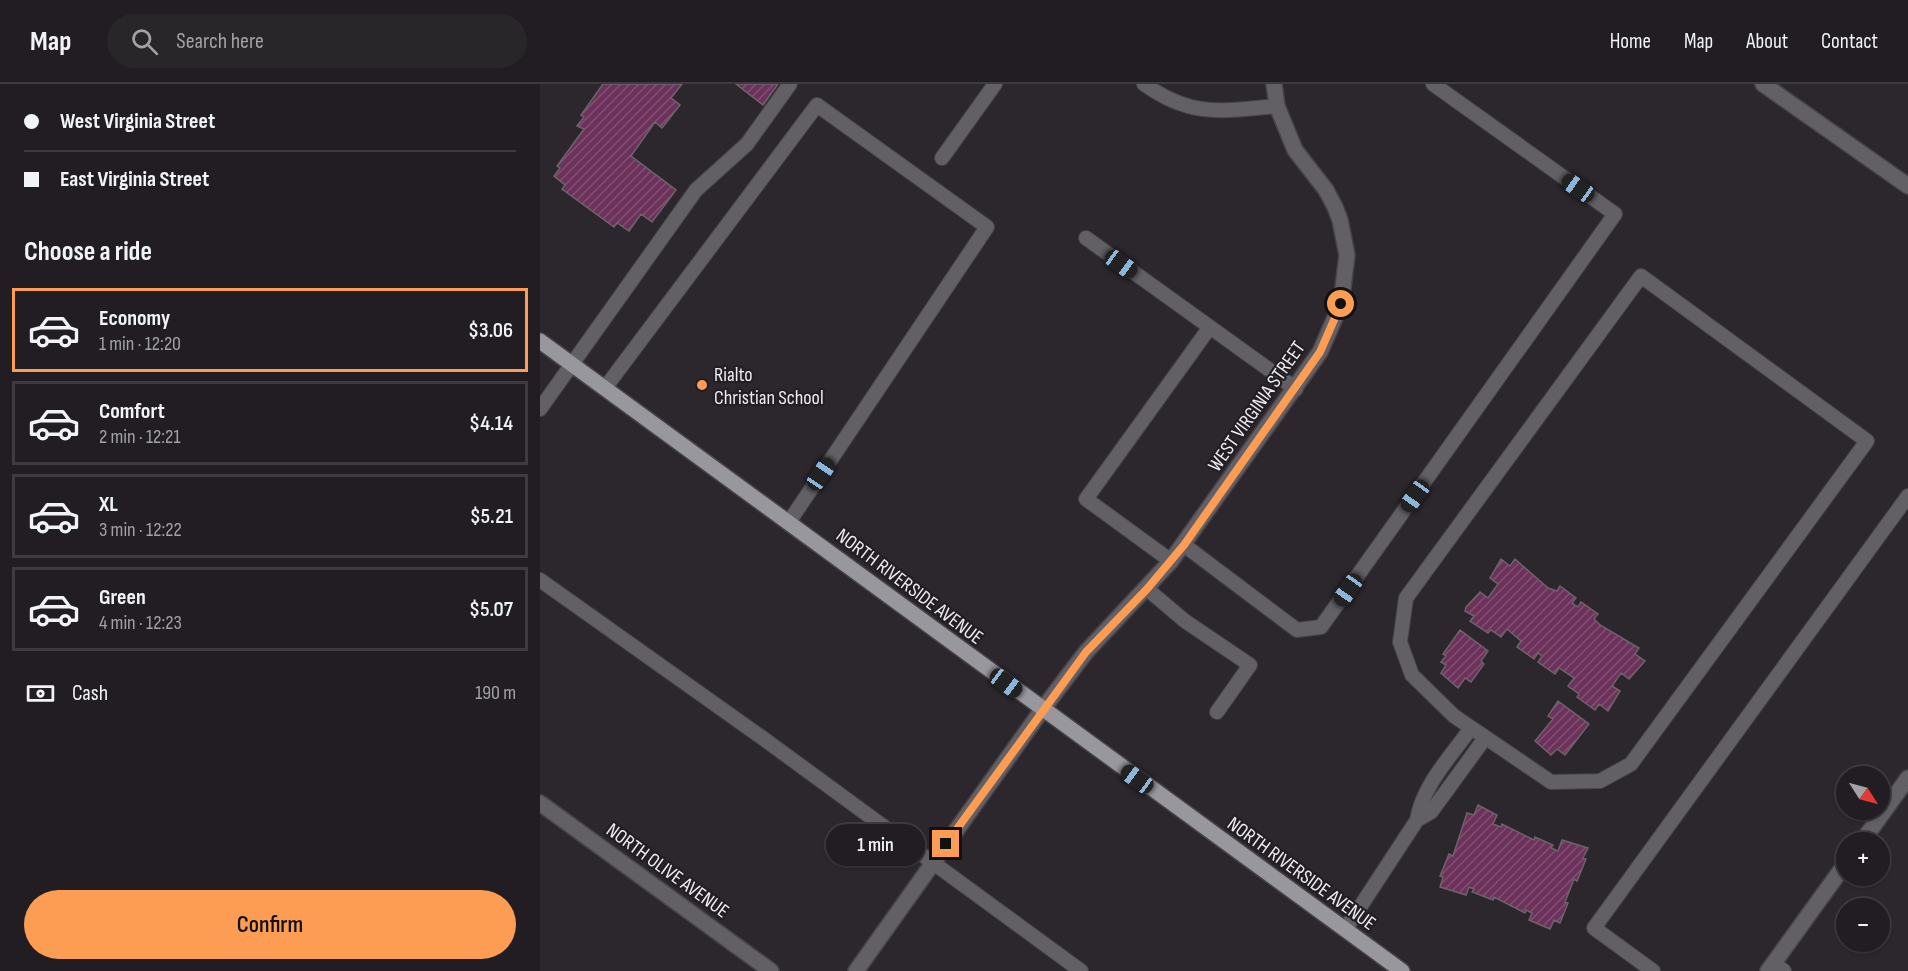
<!DOCTYPE html>
<meta charset="utf-8">
<style>
body{margin:0;font-family:"Sofia Sans Condensed",sans-serif;background:#29262a;color:#f1f3f6;height:100vh;display:flex;flex-direction:column;font-size:22px;white-space:nowrap}
*{box-sizing:border-box;margin:0}
p{font-size:20px;color:#a2a2a5}
.icon{flex:none;width:33px;height:33px;fill:none;stroke:currentColor;stroke-width:2;stroke-linecap:round;stroke-linejoin:round}
.map{position:relative;flex:1;overflow:hidden}
.panel{display:flex;flex-direction:column;background:#211d22;width:540px}
.panel>*{flex:none}
.banner{display:grid;align-content:center;height:132px;padding:0 24px;background:#211d22}
.needle{width:39px;rotate:126deg}
.tools{position:absolute;left:1296px;top:682px;display:grid;gap:12px}
.tools a{display:grid;place-items:center;width:54px;height:54px;border-radius:50%;background:#211d22;box-shadow:0 2px 4px #0004,0 0 0 2px #3e3b40;font-size:30px}
.end{position:absolute;width:27px;height:27px;margin:-14px;border:8px solid #fd9d54;background:#111;box-shadow:0 0 0 3px #111}
.from{border-radius:50%}
.bubble{position:absolute;height:42px;border-radius:21px;background:#211d22;box-shadow:0 2px 4px #0004,0 0 0 2px #3e3b40;font-size:20px;font-weight:600;line-height:42px;text-align:center}
.car{position:absolute;width:18px;height:36px;margin:-18px -9px;border-radius:8px;box-shadow:0 0 4px 2px #0007;background:linear-gradient(#222 24%,#8ab4d8 0 40%,#222 0 76%,#8ab4d8 0 86%,#222 0)}
.banner b{display:flex;align-items:center;gap:21px;height:57px;font-size:22px}
.banner b+b{border-top:2px solid #3e3b40}
.banner i{width:15px;height:15px;background:#f1f3f6}
ul{padding:0;list-style:none}
li{display:flex;align-items:center;gap:18px;height:84px;margin:0 12px 9px;padding:0 12px;border:3px solid #3e3b40;border-radius:0px}
li div{flex:1}
li b{display:block;font-size:22px}
li em{font-style:normal;font-weight:600}
li.on{border-color:#fd9d54}
li>.icon{width:54px;height:54px;stroke-width:1.5}
h2{padding:0 24px;font-size:27px;line-height:72px}
.pay{display:flex;align-items:center;gap:15px;height:66px;padding:0 24px;font-size:22px}
.pay p{margin-inline-start:auto}
.action{display:flex;gap:12px;margin-top:auto;padding:12px 24px}
.action a{flex:1;height:69px;border-radius:36px;background:#fd9d54;color:#111;font-size:24px;font-weight:600;line-height:69px;text-align:center}
header{display:flex;align-items:center;gap:36px;box-sizing:border-box;height:84px;padding:0 30px;background:#211d22;border-bottom:2px solid #3e3b40}
header strong{font-size:28px}
nav{display:flex;gap:33px;margin-inline-start:auto;font-size:21px}
.search{width:420px;height:54px;background:#29262a;display:flex;align-items:center;gap:15px;box-sizing:border-box;padding:0 21px;border-radius:33px;color:#a2a2a5;font-size:22px}
main{display:flex;flex:1;min-height:0}
.map>svg:first-child{display:block}
.building{fill:url(#building-hatch);stroke:#6c6469;stroke-width:1.5}
.lines{fill:none;stroke-linecap:round;stroke-linejoin:round}
.lane-casing{stroke:#474348;stroke-width:16}
.street-casing{stroke:#474348;stroke-width:18}
.primary-casing{stroke:#474348;stroke-width:18}
.lane{stroke:#626064;stroke-width:14}
.street{stroke:#626064;stroke-width:15}
.primary{stroke:#99979e;stroke-width:15}
.route{stroke:#fd9d54;stroke-width:8}
.poi-dot{fill:#fd9d54;stroke:#221e23;stroke-width:2}
.labels{text-anchor:middle;stroke-width:4.5;stroke-linejoin:round;paint-order:stroke}
.poi-label{font-size:20px;fill:#efecf0;stroke:#221e23;text-anchor:start}
.street-label{font-size:20px;fill:#efecf0;stroke:#221e23}
</style>
<header>
<strong>Map</strong>
<div class="search"><svg class="icon" aria-label="search" viewBox="0 0 24 24"><circle cx="10" cy="10" r="6"/><path d="M15 15l6 6"/></svg>Search here</div>
<nav><a>Home</a><a>Map</a><a>About</a><a>Contact</a></nav>
</header>
<main>
<section class="panel">
<div class="banner">
<b><i class="from"></i>West Virginia Street</b>
<b><i></i>East Virginia Street</b>
</div>
<h2>Choose a ride</h2>
<ul>
<li class="on"><svg class="icon" aria-label="car" viewBox="0 0 24 24"><path d="M5 17H2v-5l4-1 3-4h7l3 4 3 1v5h-3M9 17h6M6 11h13"/><circle cx="7" cy="17" r="2"/><circle cx="17" cy="17" r="2"/></svg><div><b>Economy</b><p>1 min · 12:20</p></div><em>$3.06</em></li>
<li><svg class="icon" aria-label="car" viewBox="0 0 24 24"><path d="M5 17H2v-5l4-1 3-4h7l3 4 3 1v5h-3M9 17h6M6 11h13"/><circle cx="7" cy="17" r="2"/><circle cx="17" cy="17" r="2"/></svg><div><b>Comfort</b><p>2 min · 12:21</p></div><em>$4.14</em></li>
<li><svg class="icon" aria-label="car" viewBox="0 0 24 24"><path d="M5 17H2v-5l4-1 3-4h7l3 4 3 1v5h-3M9 17h6M6 11h13"/><circle cx="7" cy="17" r="2"/><circle cx="17" cy="17" r="2"/></svg><div><b>XL</b><p>3 min · 12:22</p></div><em>$5.21</em></li>
<li><svg class="icon" aria-label="car" viewBox="0 0 24 24"><path d="M5 17H2v-5l4-1 3-4h7l3 4 3 1v5h-3M9 17h6M6 11h13"/><circle cx="7" cy="17" r="2"/><circle cx="17" cy="17" r="2"/></svg><div><b>Green</b><p>4 min · 12:23</p></div><em>$5.07</em></li>
</ul>
<div class="pay"><svg class="icon" aria-label="cash" viewBox="0 0 24 24"><path d="M3 7h18v10H3z"/><circle cx="12" cy="12" r="2"/></svg>Cash<p>190 m</p></div>
<div class="action"><a>Confirm</a></div>
</section>
<div class="map">
<svg width="1368" height="887" viewBox="0 0 1368 887">
<defs>
<pattern id="building-hatch" width="6" height="6" patternUnits="userSpaceOnUse" patternTransform="scale(1.5)"><rect width="6" height="6" fill="#6d325b"/><path d="M-1 1l2-2M0 6l6-6M5 7l2-2" fill="none" stroke="#825073"/></pattern>
</defs>
<rect width="100%" height="100%" fill="#2c272d"/>
<path class="building" d="M63 0H142L131 14 140 21 122 44 115 38 91 72 136 106 112 138 101 130 89 147 77 139 74 143 22 105 25 101 14 92 20 84 17 82 44 45 37 42 44 33 41 31Z
M196 0H238L223 21Z
M961 475 970 482 975 475 1008 504 1017 507 1020 502 1036 514 1032 519 1038 523 1041 518 1058 530 1054 535 1060 541 1099 564 1095 570 1105 577 1089 595 1081 589 1072 602 1080 607 1068 627 1059 620 1055 626 1037 613 1039 610 1028 602 1034 594 1019 584 1015 590 998 578 1002 572 998 569 994 575 977 563 981 557 967 545 961 553 951 546 948 549 930 537 934 532 925 527 926 523 940 508 948 514 958 500 950 494Z
M920 546 948 567 941 577 944 580 931 598 925 594 918 604 901 589 906 581 901 578 906 572 903 570Z
M1018 617 1049 640 1025 671 1017 665 1011 671 995 657 1013 635 1008 632Z
M938 721 957 731 953 740 961 743 962 740 994 756 995 753 1013 761 1011 764 1018 767 1022 756 1048 764 1043 774 1046 775 1037 797 1034 795 1025 818 1028 819 1020 839 1014 836 1010 845 989 836 992 829 986 826 985 829 954 813 953 816 932 808 934 805 929 803 926 811 900 803 903 793 900 792 909 770 913 772 927 729 934 731Z"/>
<g class="lines">
<defs>
<path id="lane" d="M604 0C652 34 681 27 737 22
M402 74 455 0
M546 154 756 305
M1101 192 1327 357 1091 680 1060 697 1011 698 914 632 872 591 860 558 866 514Z
M65 304 277 21 447 143 249 438
M0 325 156 106 207 60 250 0
M644 461 757 546 781 543 1075 130 893 0
M631 477 546 415 670 243
M0 496 224 655 541 887
M607 505 645 537 710 581 677 628
M877 736 891 728 945 654
M805 846 877 736C882 702 912 671 931 644
M1234 879 1244 887
M1113 887 1054 844 1368 412"/>
<path id="street" d="M1223 0 1368 102
M0 719 231 887
M1321 759 1368 694
M316 887 502 626 546 568 631 477 780 268 801 220 807 171 800 136 795 123 786 106 755 66 737 22 734 0
M1228 887 1306 779"/>
<path id="primary" d="M0 257 862 887"/>
</defs>
<use href="#lane" class="lane-casing"/>
<use href="#street" class="street-casing"/>
<use href="#primary" class="primary-casing"/>
<use href="#lane" class="lane"/>
<use href="#street" class="street"/>
<use href="#primary" class="primary"/>
</g>
<g class="lines">
<path class="route" d="M406 760 546 568 607 505 644 461 780 268 801 220"/>
</g>
<circle class="poi-dot" cx="162" cy="301" r="6"/>
<g class="labels">
<g class="poi-label">
<text x="174" y="297">Rialto<tspan x="174" dy="23">Christian School</tspan></text>
</g>
<g class="street-label">
<text transform="translate(716 322) rotate(-55)" y="7">WEST VIRGINIA STREET</text>
<text transform="translate(370 502) rotate(37)" y="7">NORTH RIVERSIDE AVENUE</text>
<text transform="translate(128 786) rotate(36)" y="7">NORTH OLIVE AVENUE</text>
<text transform="translate(762 789) rotate(36)" y="7">NORTH RIVERSIDE AVENUE</text>
</g>
</g>
</svg>
<div class="tools">
<a><svg class="needle" viewBox="-14 -14 28 28"><path d="M0-13l5 13h-10z" fill="#e53935"/><path d="M0 13l5-13h-10z" fill="#a2a2a5"/></svg></a>
<a>+</a>
<a>−</a>
</div>
<i class="end from" style="left:801px;top:220px"></i>
<i class="end" style="left:406px;top:760px"></i>
<div class="bubble" style="left:286px;top:740px;width:99px">1 min</div>
<i class="car" style="left:1038px;top:104px;rotate:305deg"></i>
<i class="car" style="left:581px;top:180px;rotate:126deg"></i>
<i class="car" style="left:281px;top:390px;rotate:34deg"></i>
<i class="car" style="left:875px;top:412px;rotate:215deg"></i>
<i class="car" style="left:808px;top:506px;rotate:215deg"></i>
<i class="car" style="left:466px;top:599px;rotate:127deg"></i>
<i class="car" style="left:597px;top:695px;rotate:306deg"></i>
</div>
</main>
